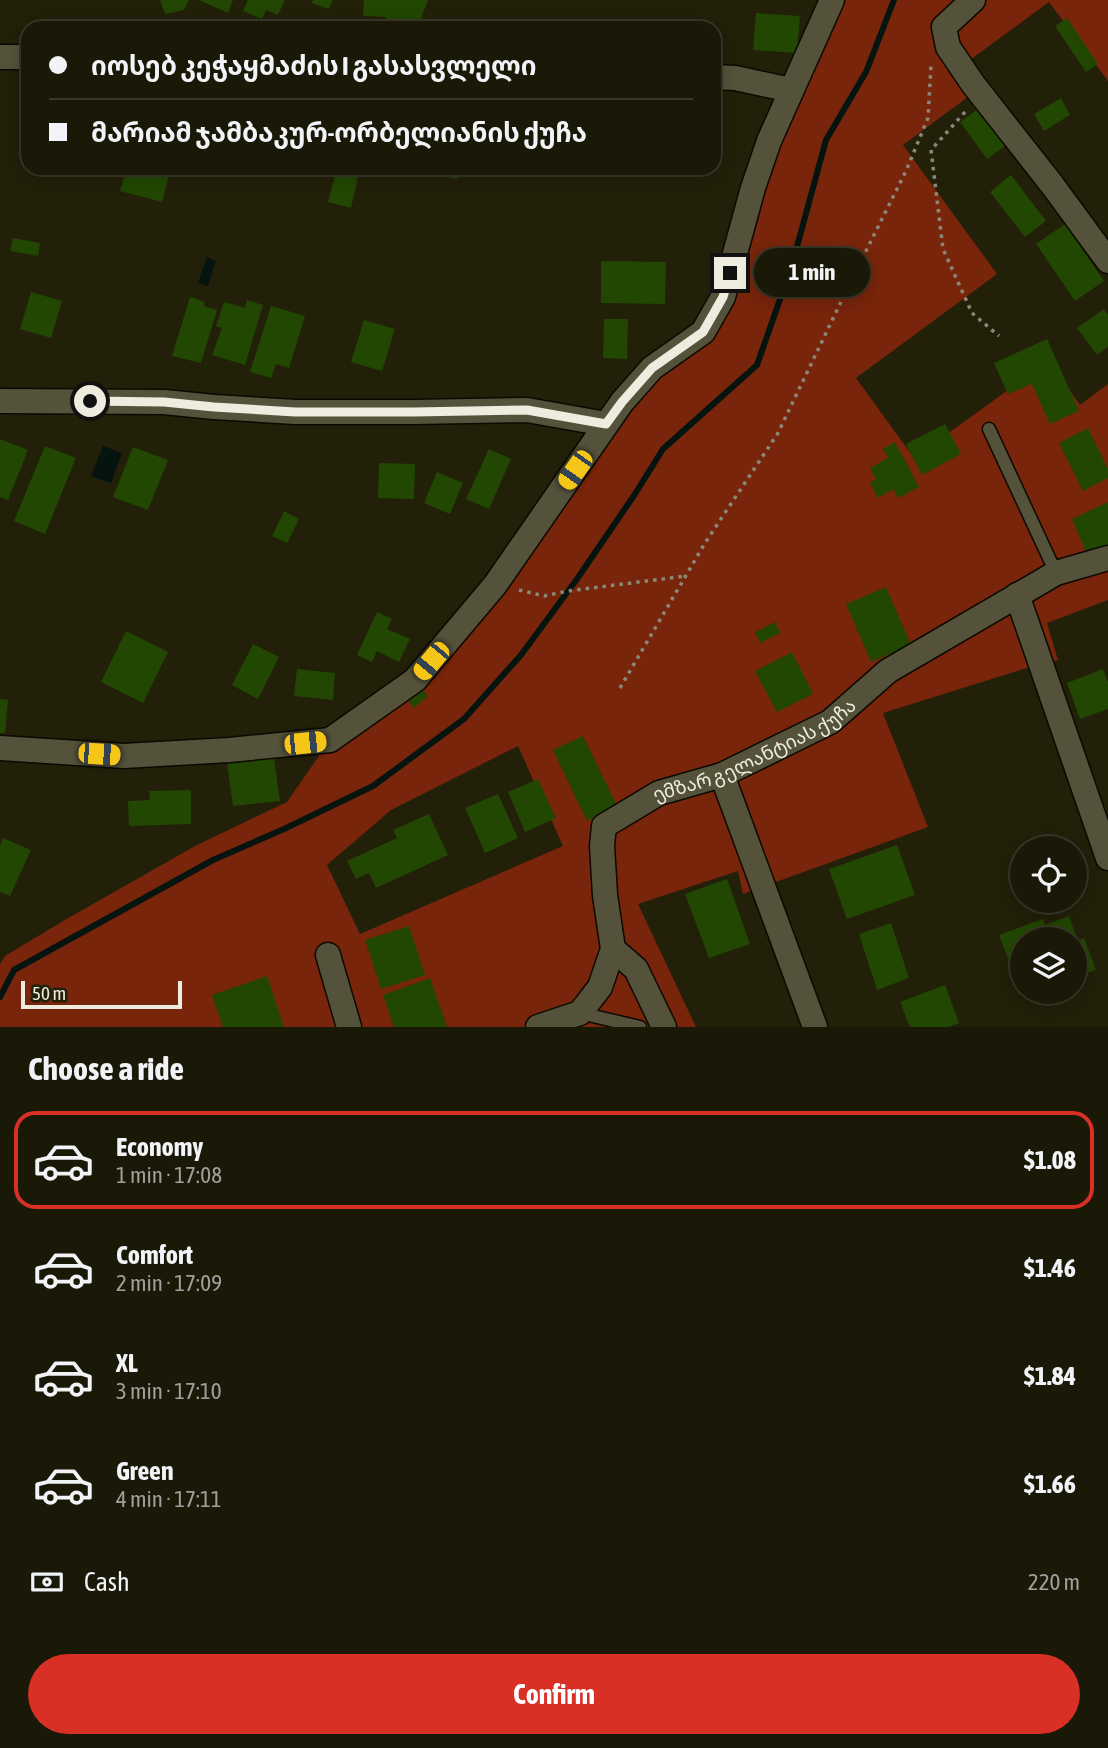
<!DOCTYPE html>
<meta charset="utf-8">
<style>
body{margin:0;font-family:"Asap Condensed","Noto Sans Georgian",sans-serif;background:#232111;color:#f1f3f6;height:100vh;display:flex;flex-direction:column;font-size:26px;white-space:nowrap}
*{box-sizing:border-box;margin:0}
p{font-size:23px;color:#9fa09b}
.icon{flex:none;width:38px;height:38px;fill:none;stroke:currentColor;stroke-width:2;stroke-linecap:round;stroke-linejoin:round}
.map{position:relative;height:1027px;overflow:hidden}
.panel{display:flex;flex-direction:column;background:#1a1807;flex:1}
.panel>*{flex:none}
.banner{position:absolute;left:21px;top:21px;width:700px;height:154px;border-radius:21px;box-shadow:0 4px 18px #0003,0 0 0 2px #383728;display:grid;align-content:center;height:154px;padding:0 28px;background:#1a1807}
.fabs{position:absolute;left:1010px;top:836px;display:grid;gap:14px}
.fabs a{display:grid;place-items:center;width:77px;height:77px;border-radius:50%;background:#1a1807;box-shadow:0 4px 18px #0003,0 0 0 2px #383728;font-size:35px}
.scale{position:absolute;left:21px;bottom:18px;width:161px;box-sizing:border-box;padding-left:7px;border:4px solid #eeecde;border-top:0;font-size:19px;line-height:24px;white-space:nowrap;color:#eeecde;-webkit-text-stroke:5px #222009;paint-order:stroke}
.end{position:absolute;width:32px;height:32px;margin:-16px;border:9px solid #eeecde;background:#111;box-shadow:0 0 0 4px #111}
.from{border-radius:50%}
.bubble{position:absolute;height:49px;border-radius:24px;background:#1a1807;box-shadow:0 4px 18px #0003,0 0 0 2px #383728;font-size:23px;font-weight:700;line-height:49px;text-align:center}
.car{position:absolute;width:21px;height:42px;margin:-21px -10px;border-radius:9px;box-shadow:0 0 5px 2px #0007;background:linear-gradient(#f5c518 24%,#345 0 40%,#f5c518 0 76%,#345 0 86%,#f5c518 0)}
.banner b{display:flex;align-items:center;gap:24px;height:66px;font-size:26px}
.banner b+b{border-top:2px solid #383728}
.banner i{width:18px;height:18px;background:#f1f3f6}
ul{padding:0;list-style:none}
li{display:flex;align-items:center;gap:21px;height:98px;margin:0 14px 10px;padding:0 14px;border:4px solid transparent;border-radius:21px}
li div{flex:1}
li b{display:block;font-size:26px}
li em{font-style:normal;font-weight:700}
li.on{border-color:#d93025}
li>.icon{width:63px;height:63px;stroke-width:1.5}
h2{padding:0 28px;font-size:32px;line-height:84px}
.pay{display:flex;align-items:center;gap:18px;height:77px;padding:0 28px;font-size:26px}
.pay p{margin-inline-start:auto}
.button{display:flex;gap:14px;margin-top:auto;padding:14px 28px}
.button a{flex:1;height:80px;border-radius:42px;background:#d93025;color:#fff;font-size:28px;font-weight:700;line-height:80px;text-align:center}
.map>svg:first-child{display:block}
.green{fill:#78250b;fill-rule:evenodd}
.water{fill:#05140e}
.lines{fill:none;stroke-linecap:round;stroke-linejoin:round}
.stream{stroke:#05140e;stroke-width:6}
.building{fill:#224702}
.service-casing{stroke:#0c0900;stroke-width:15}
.minor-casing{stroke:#0c0900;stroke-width:27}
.path{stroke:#8a8876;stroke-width:3.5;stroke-dasharray:3.5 5;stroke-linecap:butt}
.service{stroke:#54523a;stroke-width:12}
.minor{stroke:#54523a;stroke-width:24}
.route{stroke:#eeecde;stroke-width:9}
.labels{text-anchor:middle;stroke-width:6;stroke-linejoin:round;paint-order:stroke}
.street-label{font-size:19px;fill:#eeecde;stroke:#222009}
</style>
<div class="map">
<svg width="1108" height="1027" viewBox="0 0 1108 1027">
<rect width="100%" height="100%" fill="#222009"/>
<path class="green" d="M832 0H1108V81L1049 2 970 60 987 83 903 145 997 274 856 378 914 458 1048 361 1080 405 1108 384V600L1047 623 1058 660 1020 670 883 713 928 827 743 894 738 871 638 904 696 1027H0V964L5 956 63 921 197 845 287 802 330 740 415 680 622 402 703 331ZM518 746 563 846 360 934 327 865 391 810Z"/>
<path class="water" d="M207 257 216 261 208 286 198 283Z
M103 446 122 453 111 483 91 476Z"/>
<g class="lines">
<path class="stream" d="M0 997 14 970 213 860 284 829 373 786 464 719 521 655 577 579 635 494 663 449 757 365 792 265 826 140 866 72 894 0"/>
</g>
<path class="building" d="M160 0H189L184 10 165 14Z
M199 0H233L228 13Z
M248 0H285L278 15 266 10 262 19 243 11Z
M313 0H333L329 9 312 3Z
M364 0H428L419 24H385L386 17 363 16Z
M756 13 800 16 797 53 753 50Z
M1067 18 1098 64 1086 72 1055 26Z
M1061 98 1070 115 1044 131 1034 114Z
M985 104 1011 142 987 159 960 122Z
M126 168H171L162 202 120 191Z
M337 168H360L351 208 328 202Z
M426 168H460L457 179 425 172Z
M634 168H657L656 174Z
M1011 175 1046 221 1025 237 990 192Z
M1065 224 1104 281 1075 301 1036 244Z
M13 238 40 243 38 256 10 251Z
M601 261 666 262 665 304 601 303Z
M31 292 62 301 51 338 20 329Z
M190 297 205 302 204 306 217 310 201 363 172 356Z
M247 300 263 305 245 365 212 355 222 328 216 326 224 302 245 308Z
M271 306 305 316 289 368 276 364 271 378 250 372Z
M1104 309 1108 315V347L1097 355 1077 328Z
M604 319H628L627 359 603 358Z
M364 320 395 329 382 371 351 362Z
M1047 339 1079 411 1050 424 1032 384 1008 394 994 363Z
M945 424 961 454 922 475 906 444Z
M1088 428 1108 469V478L1083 491 1059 443Z
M0 439 28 450 8 500 0 497Z
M895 442 919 487 898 498 893 489 878 498 870 483 876 479 870 468 888 458 883 449Z
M45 446 76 458 45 534 14 521Z
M133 447 168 460 148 510 113 497Z
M489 449 511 459 489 509 466 499Z
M379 463 415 464 414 499 378 498Z
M437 472 463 483 450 514 424 503Z
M1108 502V553L1090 561 1072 519Z
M284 511 299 519 287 543 272 536Z
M886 587 911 645 871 662 846 604Z
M377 612 392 619 387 629 410 639 399 662 377 651 372 662 357 655Z
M775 622 780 633 760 643 755 632Z
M126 631 168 652 143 703 101 682Z
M253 644 279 657 258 699 232 685Z
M792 652 813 694 777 712 755 671Z
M297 669 335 673 333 700 294 696Z
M1103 669 1108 682V709L1080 719 1067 683Z
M420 687 428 696 414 708 406 698Z
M0 699 8 700 5 733H0Z
M583 736 617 806 587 821 553 750Z
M274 758 280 801 233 806 227 763Z
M538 779 556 818 525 832 508 792Z
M191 790V824L129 826 128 801 150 800 149 791Z
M498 794 518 838 485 853 465 808Z
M429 814 448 855 376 888 369 873 356 879 347 861 397 838 393 830Z
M3 838 31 850 10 896 0 892V845Z
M897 845 915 895 847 919 829 869Z
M727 879 750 944 709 958 685 894Z
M1069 916 1078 941 1084 938 1096 970 1074 978V940H1022V953L1008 959 999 935 1043 919 1045 925Z
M891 923 909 978 877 990 859 934Z
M409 926 425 975 381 989 365 940Z
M267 976 284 1027H223L212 995Z
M430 978 447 1027H394L383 995Z
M945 985 959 1023 949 1027H910L900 1002Z"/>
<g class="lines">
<defs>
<path id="service" d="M989 429 1056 573
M580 1013 640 1027"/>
<g id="minor">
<path d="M973 0 944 27 948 47 973 84 1053 186 1108 261"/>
<path d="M0 57H28"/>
<path d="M714 77 735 78 791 90"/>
<path d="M0 401 164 402 214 407 295 412H414L527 410 606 424"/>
<path d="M1017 595 1108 858"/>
<path d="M0 748 124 756 229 750 330 740 415 680 495 585 622 402 652 368 703 332 723 297 753 188 769 141 832 0"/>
<path d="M722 775 815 1027"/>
<path d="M613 949 636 969 664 1027"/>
<path d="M328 955 349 1027"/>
<path id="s1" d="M538 1027 580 1013 600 987 613 949 605 895 602 846 604 826 659 793 722 775 830 722 888 671 1056 573 1108 558"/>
</g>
</defs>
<use href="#service" class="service-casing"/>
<use href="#minor" class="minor-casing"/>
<path class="path" d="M965 112 931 150 943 249 972 313 999 336
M519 590 544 596 568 591 686 576
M620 688 705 543 778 433 850 283 906 171 923 130 928 118 931 65"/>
<use href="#service" class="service"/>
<use href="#minor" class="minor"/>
</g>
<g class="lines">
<path class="route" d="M90 401 164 402 214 407 295 412H414L527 410 606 424 622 402 652 368 703 332 723 297 730 273"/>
</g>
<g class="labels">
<g class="street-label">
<text dy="7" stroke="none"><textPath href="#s1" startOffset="410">ემზარ გელანტიას ქუჩა</textPath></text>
</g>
</g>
</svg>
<div class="fabs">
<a><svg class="icon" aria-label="locate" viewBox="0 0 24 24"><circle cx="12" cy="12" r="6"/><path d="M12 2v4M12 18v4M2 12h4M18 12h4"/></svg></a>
<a><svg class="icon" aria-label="layers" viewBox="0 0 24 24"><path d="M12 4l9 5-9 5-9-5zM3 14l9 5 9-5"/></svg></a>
</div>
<div class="scale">50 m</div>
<i class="end from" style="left:90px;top:401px"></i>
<i class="end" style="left:730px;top:273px"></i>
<div class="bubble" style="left:754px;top:248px;width:116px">1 min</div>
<i class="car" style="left:575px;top:470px;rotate:215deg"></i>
<i class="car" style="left:431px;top:661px;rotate:220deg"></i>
<i class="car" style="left:305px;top:743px;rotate:84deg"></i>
<i class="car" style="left:99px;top:754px;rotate:94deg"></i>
<div class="banner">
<b><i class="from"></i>იოსებ კეჭაყმაძის I გასასვლელი</b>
<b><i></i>მარიამ ჯამბაკურ-ორბელიანის ქუჩა</b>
</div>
</div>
<section class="panel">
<h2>Choose a ride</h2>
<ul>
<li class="on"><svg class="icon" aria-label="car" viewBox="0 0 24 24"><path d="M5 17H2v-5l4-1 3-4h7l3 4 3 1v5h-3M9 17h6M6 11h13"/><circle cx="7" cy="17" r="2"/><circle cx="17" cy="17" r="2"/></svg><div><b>Economy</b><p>1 min · 17:08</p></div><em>$1.08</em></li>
<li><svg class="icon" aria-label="car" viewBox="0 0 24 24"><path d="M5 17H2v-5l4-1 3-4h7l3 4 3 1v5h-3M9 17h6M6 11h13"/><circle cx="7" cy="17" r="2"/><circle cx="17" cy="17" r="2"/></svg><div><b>Comfort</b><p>2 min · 17:09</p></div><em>$1.46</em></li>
<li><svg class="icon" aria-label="car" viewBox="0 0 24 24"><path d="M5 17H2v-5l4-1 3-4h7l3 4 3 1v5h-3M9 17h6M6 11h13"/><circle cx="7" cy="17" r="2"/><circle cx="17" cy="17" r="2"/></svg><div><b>XL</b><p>3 min · 17:10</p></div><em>$1.84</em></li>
<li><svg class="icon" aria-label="car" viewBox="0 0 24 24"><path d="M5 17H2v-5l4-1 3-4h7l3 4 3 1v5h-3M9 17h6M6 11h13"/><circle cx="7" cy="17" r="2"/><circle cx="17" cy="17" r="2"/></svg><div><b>Green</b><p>4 min · 17:11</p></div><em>$1.66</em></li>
</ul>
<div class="pay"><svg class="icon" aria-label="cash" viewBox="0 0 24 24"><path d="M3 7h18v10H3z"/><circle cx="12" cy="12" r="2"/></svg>Cash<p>220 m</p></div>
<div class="button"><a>Confirm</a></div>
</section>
